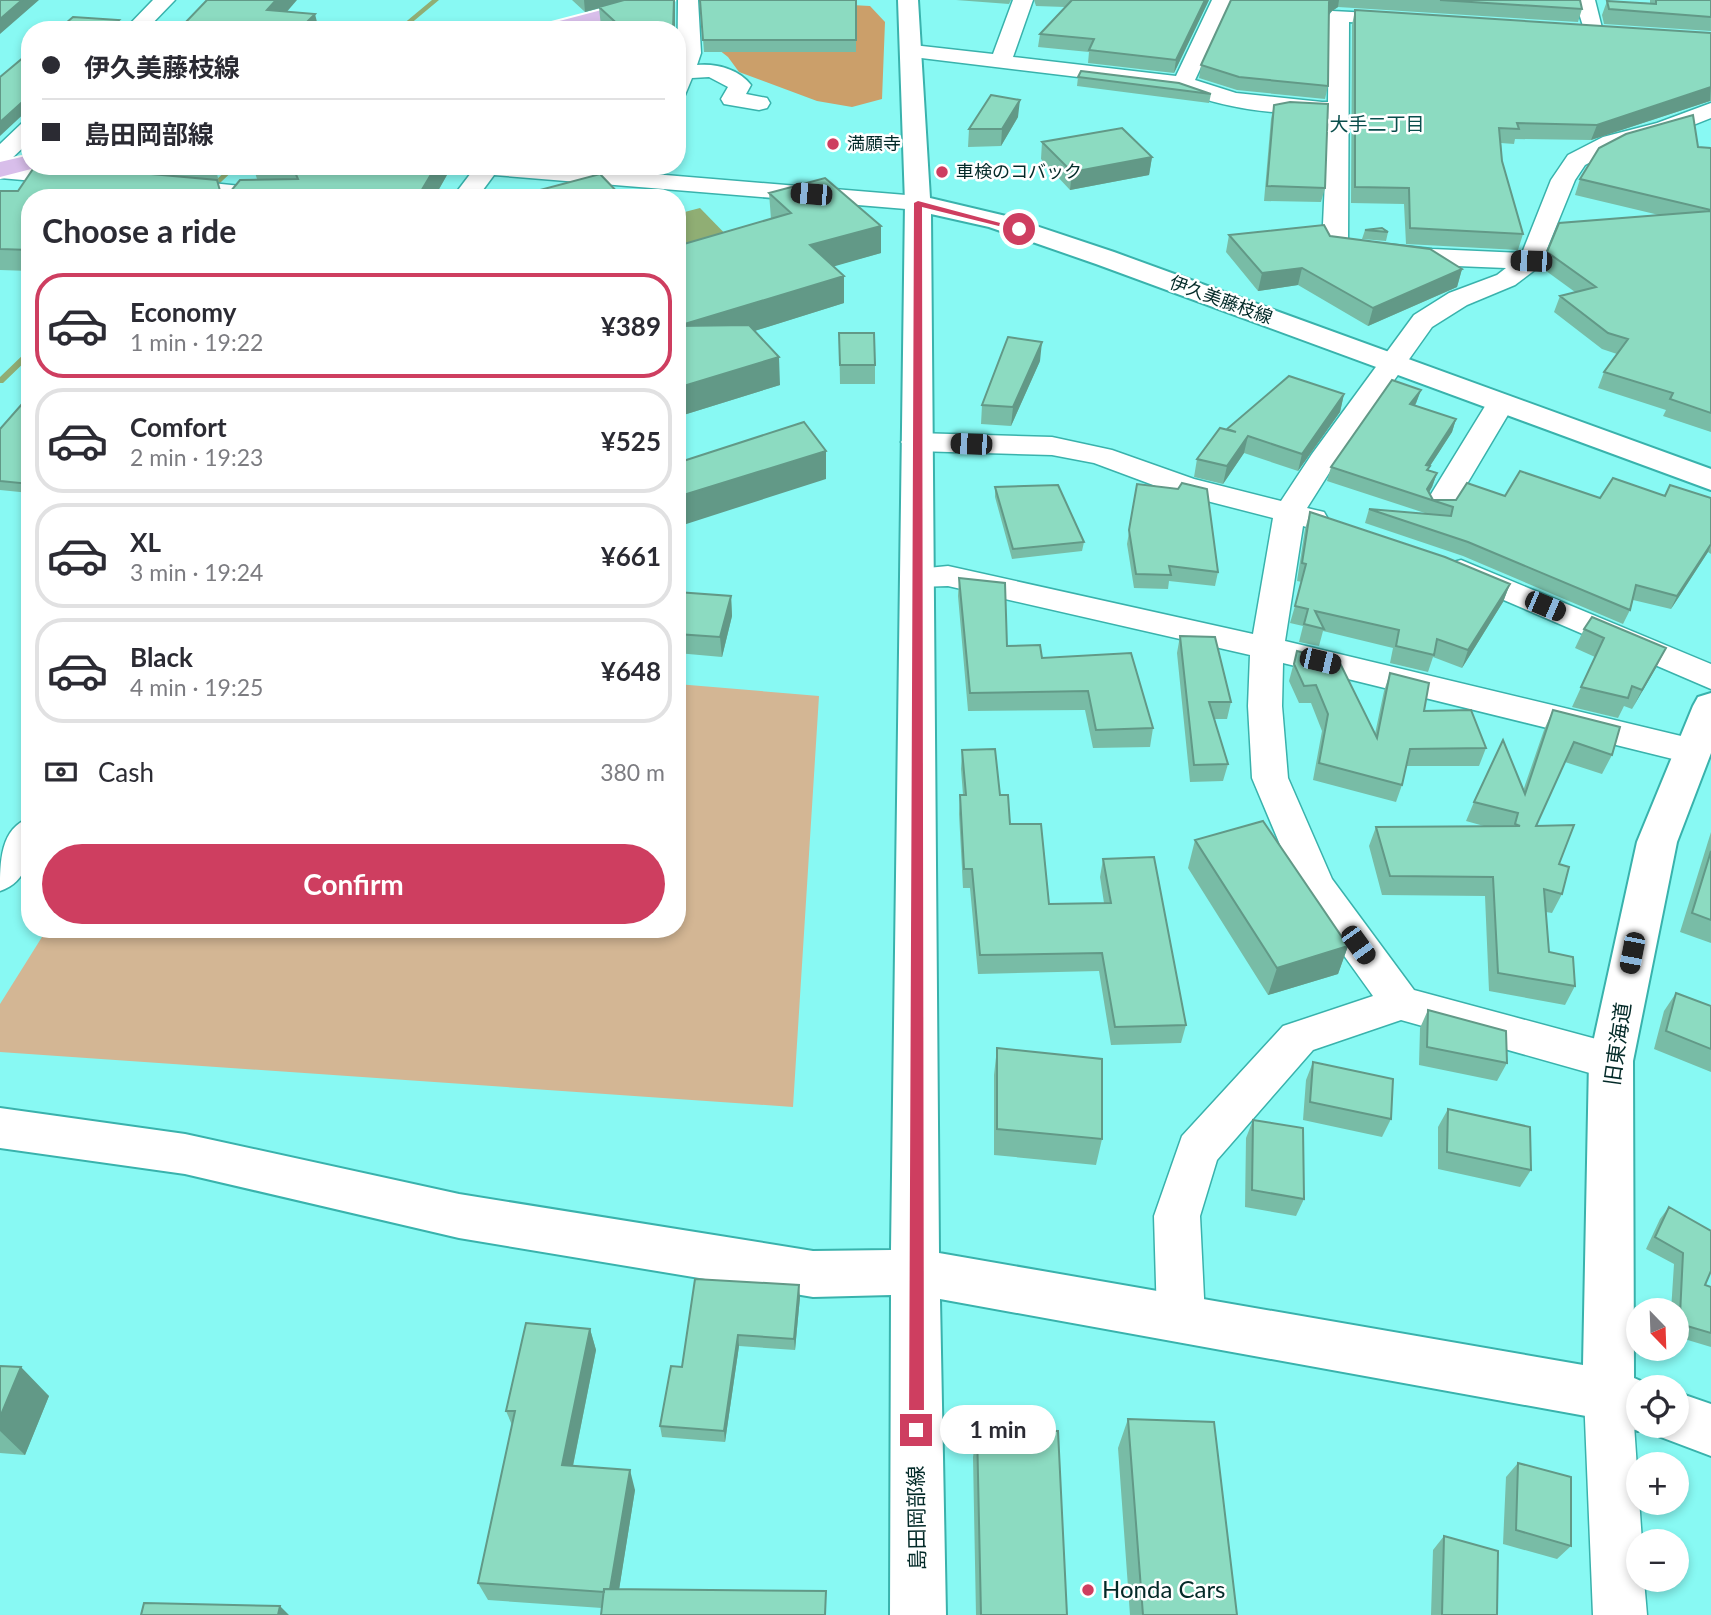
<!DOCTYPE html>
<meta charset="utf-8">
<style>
body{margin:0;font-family:Lato,"Noto Sans JP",sans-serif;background:#f2f2f3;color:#2b2b33;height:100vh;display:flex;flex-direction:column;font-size:26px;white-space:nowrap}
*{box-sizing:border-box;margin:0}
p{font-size:23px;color:#7c7c81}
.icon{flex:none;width:38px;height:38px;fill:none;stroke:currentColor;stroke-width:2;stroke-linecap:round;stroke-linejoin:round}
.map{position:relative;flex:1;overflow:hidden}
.sheet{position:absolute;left:21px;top:189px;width:665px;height:749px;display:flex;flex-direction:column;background:#fff;border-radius:28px;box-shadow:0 4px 10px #0003}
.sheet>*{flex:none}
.hud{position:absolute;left:21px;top:21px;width:665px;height:154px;border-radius:28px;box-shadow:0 4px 10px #0003;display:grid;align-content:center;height:154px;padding:0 21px;background:#fff}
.needle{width:46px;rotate:157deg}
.buttons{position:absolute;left:1626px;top:1298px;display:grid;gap:14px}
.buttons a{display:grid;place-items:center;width:63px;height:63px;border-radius:50%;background:#fff;box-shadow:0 4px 10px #0003;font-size:35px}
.end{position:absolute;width:32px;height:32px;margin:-16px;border:9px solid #ce3e60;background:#fff;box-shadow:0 0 0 4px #fff}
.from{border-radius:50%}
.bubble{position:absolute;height:49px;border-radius:24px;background:#fff;box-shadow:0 4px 10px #0003;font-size:23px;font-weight:700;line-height:49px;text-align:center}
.car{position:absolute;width:21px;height:42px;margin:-21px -10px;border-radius:9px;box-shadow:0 0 5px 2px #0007;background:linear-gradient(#222 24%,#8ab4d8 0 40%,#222 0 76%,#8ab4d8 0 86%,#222 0)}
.hud b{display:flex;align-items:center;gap:24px;height:66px;font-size:26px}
.hud b+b{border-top:2px solid #e1e1e2}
.hud i{width:18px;height:18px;background:#2b2b33}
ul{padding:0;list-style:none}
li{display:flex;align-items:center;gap:21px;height:105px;margin:0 14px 10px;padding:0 7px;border:4px solid #e1e1e2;border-radius:28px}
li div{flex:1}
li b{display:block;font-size:26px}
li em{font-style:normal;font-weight:700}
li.active{border-color:#ce3e60}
li>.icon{width:63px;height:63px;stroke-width:1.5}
h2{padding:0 21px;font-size:32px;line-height:84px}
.pay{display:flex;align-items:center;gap:18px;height:77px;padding:0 21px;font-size:26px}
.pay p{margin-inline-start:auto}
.button{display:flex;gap:14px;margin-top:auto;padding:14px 21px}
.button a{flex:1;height:80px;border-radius:42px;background:#ce3e60;color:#fff;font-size:28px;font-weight:700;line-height:80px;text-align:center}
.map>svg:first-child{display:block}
.green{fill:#d3b694}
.forest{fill:#cb9f6a}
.water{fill:#90ae74}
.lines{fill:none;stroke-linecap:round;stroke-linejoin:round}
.stream{fill:#90ae74;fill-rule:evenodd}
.street-casing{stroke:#39b2ac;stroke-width:3}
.secondary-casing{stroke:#39b2ac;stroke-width:4}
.primary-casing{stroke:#fff;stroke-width:4}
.street{fill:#fff;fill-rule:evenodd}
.secondary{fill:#fff;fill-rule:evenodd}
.primary{fill:#d8beea;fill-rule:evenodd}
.wall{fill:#78bca6}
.shaded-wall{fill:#629987}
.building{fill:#8cdbc1;stroke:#629987;stroke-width:2}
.route{fill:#ce3e60}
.poi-dot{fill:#ce3e60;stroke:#fff;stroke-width:2.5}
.labels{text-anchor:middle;stroke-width:5;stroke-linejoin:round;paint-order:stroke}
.far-poi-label{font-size:18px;fill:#032a28;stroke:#fff;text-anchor:start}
.far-street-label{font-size:18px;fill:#032a28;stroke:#fff}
.far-neighbourhood-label{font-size:19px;fill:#094e4c;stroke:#fff}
.street-label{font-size:21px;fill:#032a28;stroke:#fff}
.near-poi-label{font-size:24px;fill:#032a28;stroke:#fff;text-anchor:start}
</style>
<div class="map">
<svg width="1711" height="1615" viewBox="0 0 1711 1615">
<rect width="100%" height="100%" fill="#88f9f3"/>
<path class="green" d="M677 684 819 696 793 1107 0 1052V1004L47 929H677Z"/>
<path class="forest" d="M815 3 870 6 885 22 882 99 852 107 817 101 739 72 728 57 705 39Z"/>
<path class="water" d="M700 208 738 247 677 255V214Z"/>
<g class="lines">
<path class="stream" d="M432 0H439L403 30H396Z
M231 166H238L204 198H197Z
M27 351H30V357L3 383H0V377Z"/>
<defs>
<path id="street" d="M153 0H175L146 30H124Z
M678 0H698L701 53 697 65C716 63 739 69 751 85L746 94 767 98 770 103 767 108 759 110 724 104 721 99 728 87 709 77 692 78 685 95 677 97Z
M1013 0H1033L1013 57 1176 76 1212 0H1232L1195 80 1236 93 1322 102H1328L1329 15 1332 11 1410 15 1413 19 1403 25 1349 22 1348 240 1432 249 1522 253 1551 180 1568 155 1603 137 1657 123 1711 103V118L1673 133 1619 147 1585 165 1575 180 1540 266 1515 285 1467 305 1432 327 1336 462 1307 508 1324 512 1328 519 1324 526 1313 529 1303 526 1285 641 1706 742 1711 751 1706 760 1693 764 1283 663 1282 706 1288 778 1332 879 1414 990 1611 1043 1626 1048 1632 1061 1626 1074 1611 1079 1401 1020 1313 1050 1217 1160 1200 1216 1205 1318 1198 1334 1181 1341 1164 1334 1157 1318 1154 1216 1182 1136 1283 1026 1373 996 1302 897 1252 778 1248 706 1250 655 948 586 918 587 907 584 902 577 907 570 948 566 1253 634 1273 518 1172 492 1094 463 1052 455 916 451 906 448 901 442 906 436 916 433 1052 437 1112 450 1194 479 1281 501 1312 454 1414 315 1449 293 1497 275 1506 268 1432 265 1326 251 1322 246 1328 115C1278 114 1223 110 1178 89L913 57 902 51 913 45 993 54Z
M1575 0H1595L1603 32 1600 36H1586Z
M30 121V141L8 162 0 164 80 171 88 173 92 178 88 183 80 185 0 178V144L22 123Z
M456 166H557L918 196 927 198 930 203 927 208 918 210 494 175 477 198H452L471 173 460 171Z
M172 179 290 191 299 193 302 198H217L164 191 160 186 164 181Z
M1501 394 1511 397 1515 403 1455 504 1451 511 1440 513 1429 511 1425 504 1487 403 1491 397Z
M1461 560 1711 664V689L1450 577 1445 570 1450 563Z
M30 818C30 847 33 880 0 891 0 862 0 828 30 818Z
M1608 1371 1625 1378 1632 1395 1642 1542H1638V1580H1644L1647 1615H1593L1584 1395 1591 1378Z"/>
<path id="secondary" d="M898 0H918L930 198 1006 216 1114 252 1711 469V490L1096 264 989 227 931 214 939 1253 1583 1365 1589 1061 1637 842 1693 706 1698 697 1711 693V753L1677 842 1633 1061 1634 1378 1657 1388H1638V1426H1648L1638 1431 1608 1420 940 1299 946 1615H890L891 1295 813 1297 459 1238 185 1174 0 1148V1108L185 1134 459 1194 813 1251 891 1250 905 203Z
M1676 1392 1711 1404V1456L1658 1436 1654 1426H1676Z"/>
<path id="primary" d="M640 0H674L671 4 578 30H541L544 25Z
M30 155V166L39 167 0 177V162Z"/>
</defs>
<use href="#street" class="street-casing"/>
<use href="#secondary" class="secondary-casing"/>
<use href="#primary" class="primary-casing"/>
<use href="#street" class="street"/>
<use href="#secondary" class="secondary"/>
<use href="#primary" class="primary"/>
</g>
<path class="wall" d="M572 0H675V30H605L601 26 599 8 585 12Z
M700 0H856V52H704Z
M956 0H1011L1009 4Z
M1034 0H1209L1174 73 1088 63 1089 52 1038 47 1040 34 1065 7 1036 6Z
M1231 0H1580L1582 9 1578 22 1338 7 1329 13 1328 86 1325 99 1237 90 1199 78 1201 65Z
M1650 0H1711V31L1604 24 1602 15 1607 1 1650 3Z
M1355 10 1711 33V101H1710L1591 140 1515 139 1514 144 1501 143 1502 161 1523 234 1518 250 1406 244 1404 204 1351 203 1352 25Z
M1078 77 1211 94 1209 103 1077 86Z
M1274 105 1325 188 1321 202 1264 201 1271 119Z
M1018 117 1001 146 968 147 969 129Z
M1042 142 1152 157 1149 175 1070 190 1041 159Z
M1698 147 1711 148V432L1663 416 1666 410 1598 388 1604 372 1617 354 1602 349 1554 312 1560 296 1575 292 1542 268 1547 252 1659 215 1575 195 1580 179Z
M35 166H215L219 182 30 198V271L0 270V191H18Z
M253 166H452L434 198H225L257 179Z
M769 193 881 253 833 266 844 303 754 331 780 385 677 417V246L771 219Z
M1365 230 1388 232 1386 241 1362 239Z
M1229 235 1330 236 1462 269 1457 287 1368 326 1298 285 1258 291 1226 252Z
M839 333 875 365V384H840Z
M1040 361 1011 426 981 424 982 405Z
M1421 390 1415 406 1456 419 1452 432 1430 466 1428 470 1437 473 1432 487 1429 492 1433 500H1456L1505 496 1600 498 1665 496 1711 498V554L1708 552 1671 609 1633 600 1630 610 1623 624 1463 556 1365 523 1369 509 1431 515 1327 481 1331 467Z
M1344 394 1340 412 1298 471 1244 453 1223 484 1194 477 1197 459 1227 430Z
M30 395V493L0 490V429Z
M1137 484 1218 572 1215 586 1169 581 1168 589 1134 588 1127 544Z
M995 487 1084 542 1082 551 1012 559 995 497Z
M1310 512 1510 584 1503 602 1462 668 1433 657 1428 672 1390 663 1393 648 1323 631 1319 646 1299 642 1303 626 1290 623 1302 582 1297 581 1305 529Z
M959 578 1007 646 1042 658 1153 728 1150 747 1093 748 1085 710 968 711 958 596Z
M677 592 731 596 732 616 722 657 677 653Z
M1584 629 1666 648 1632 709 1624 706 1618 718 1572 707 1595 657 1575 648Z
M1180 636 1231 702 1227 719H1214L1228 764 1223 781 1190 782 1177 653Z
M1297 651 1375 734 1384 691 1390 673 1424 711 1486 748 1479 766H1406L1402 785 1396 802 1313 780 1322 731 1311 703H1299L1289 681Z
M1553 710 1612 755 1602 774 1565 762 1536 826 1559 864 1562 894 1552 913 1546 912 1549 952 1575 986 1565 1005 1489 991 1485 896 1382 895 1369 846 1376 827 1484 826 1466 821 1474 802 1523 791 1544 730Z
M962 750 1000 795 1010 824 1049 904 1104 903 1100 877 1103 859 1186 1025 1181 1043 1111 1045 1099 971 978 974 970 888H963L959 814 960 795H963L961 769Z
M1711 832V943L1680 932Z
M1195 840 1348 946 1338 974 1268 995 1188 868Z
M1676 993 1711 1006V1072L1654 1049 1664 1011Z
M1428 1010 1507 1063 1497 1081 1419 1065 1420 1028Z
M997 1048 1102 1139 1096 1165 994 1155V1075Z
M1313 1062 1391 1119 1382 1137 1303 1120 1306 1080Z
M1448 1109 1531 1170 1520 1187 1438 1169V1127Z
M1253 1120 1304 1199 1296 1216 1245 1207 1246 1138Z
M1669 1207 1705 1285 1711 1287V1347L1681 1338 1676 1343V1311H1671L1674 1264 1646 1249 1660 1219Z
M800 1297 795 1350 739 1346 725 1442 662 1437 660 1426 682 1367Z
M590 1329 596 1350 573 1466 635 1490 619 1589 602 1608 488 1600 478 1583 512 1425 506 1411Z
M0 1366 49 1396 25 1455 0 1453Z
M1128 1419 1237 1615H1130L1118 1448Z
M977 1429 1067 1615H976L973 1457Z
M1518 1463 1571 1546 1557 1559 1503 1544 1506 1477Z
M1444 1536 1497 1615H1431L1433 1550Z"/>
<path class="shaded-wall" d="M22 0H39L0 34V19Z
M276 0H297L272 29 267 10Z
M584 0H630L585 12Z
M674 0H675V30H673Z
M1205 0H1209L1174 73 1176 60Z
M1332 0H1339L1338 7 1326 15 1329 2Z
M315 14 319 30H299Z
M119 20 122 29 121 30H107Z
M1711 87 1710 101 1591 140 1597 125Z
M30 95V108L0 136V122Z
M1020 100 1018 117 1001 146 1002 129Z
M1152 157 1149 175 1070 190 1072 172Z
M436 166H452L434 198H417Z
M881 226V253L811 273 810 245Z
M1302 268 1298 285 1258 291 1262 273Z
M1462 269 1457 287 1368 326 1373 308Z
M844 276V303L681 354 678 326Z
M1042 342 1040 361 1011 426 1013 407Z
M779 357 780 385 677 417V388Z
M1421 390 1416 403 1406 418 1410 404Z
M1344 394 1340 412 1298 471 1302 454Z
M1456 419 1452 432 1430 466 1425 480 1426 465Z
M1248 436 1244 453 1223 484 1227 466Z
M826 451V479L677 527V497Z
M1437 473 1432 487 1426 498 1427 489Z
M1711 544 1708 552 1671 609 1677 596Z
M1510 584 1503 602 1462 668 1468 650Z
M731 596 732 616 722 657 720 637Z
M1666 648 1656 668 1632 709 1642 690Z
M1348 946 1338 974 1268 995 1277 968Z
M799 1285 800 1297 795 1350 794 1339Z
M590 1329 596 1350 569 1485 562 1465Z
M738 1335 739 1346 725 1442 724 1431Z
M21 1367 49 1396 25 1455 0 1431V1417Z
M630 1470 635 1490 616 1609 610 1592Z
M280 1606 289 1615H278Z"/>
<path class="building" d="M0 0H22L0 19Z
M207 0H276L267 10 315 14 299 30H167L174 22 185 23Z
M624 0H674L673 30H624L599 7Z
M700 0H856V40H703Z
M1072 0H1205L1176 60 1089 50 1094 39 1040 34Z
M1231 0H1332L1329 2 1328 86 1239 77 1201 65Z
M1440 0H1580L1582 9Z
M1656 0H1711V17L1609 9 1607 1 1656 4Z
M1355 10 1711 33V87L1597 125 1517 123 1519 129 1499 128 1502 161 1523 234 1410 228 1409 188 1355 187Z
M73 17 119 20 107 30H58Z
M30 52V95L0 122V77Z
M1081 71 1179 83 1211 94 1078 77Z
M991 95 1020 100 1002 129H969Z
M1290 102 1328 104 1325 188 1267 186 1274 105Z
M1693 115 1698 147 1711 148V210L1580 179 1599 148 1626 134Z
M1122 128 1152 157 1072 172 1042 142Z
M35 166H63L217 180 222 198H30V250L0 249V191H18Z
M267 166H436L417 198H225L240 180 298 179 294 170Z
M600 174 623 198H510Z
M825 178 881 226 810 245 844 276 678 326 749 325 779 357 677 388V246L791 213 769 193Z
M1711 211V413L1670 399 1673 393 1604 372 1628 339 1608 333 1560 296 1596 287 1547 252 1559 223Z
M1324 225 1330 236 1430 249 1462 269 1373 308 1302 268 1262 273 1229 235Z
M1382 228 1388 232 1365 230Z
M839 333H874L875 365H840Z
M1008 337 1042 342 1013 407 982 405Z
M1289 376 1344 394 1302 454 1248 436 1227 466 1197 459 1220 428 1236 432 1227 429Z
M1392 380 1421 390 1410 404 1456 419 1426 465 1430 466 1427 470 1437 473 1427 489 1433 500H1456L1467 483 1505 496 1520 471 1600 498 1613 478 1665 496 1670 485 1711 498V544L1677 596 1636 585 1630 610 1468 542 1369 509 1451 516 1453 507 1331 467Z
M30 395V484L0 481V429Z
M804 422 826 451 677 497V463Z
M1182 483 1207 489 1218 572 1169 566 1171 575 1136 574 1129 530 1137 484 1178 489Z
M1058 485 1084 542 1013 549 995 487Z
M1310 512 1445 557 1510 584 1468 650 1437 639 1434 655 1396 646 1399 630 1315 611 1324 629 1304 624 1308 609 1295 606 1306 564 1302 563Z
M959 578 1005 583 1007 646 1040 645 1042 658 1131 653 1153 728 1096 730 1088 691 970 693Z
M677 592 731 596 720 637 677 634Z
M1592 617 1666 648 1642 690 1632 686 1628 698 1581 687 1604 638 1584 629Z
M1180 636 1215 637 1231 702H1209L1228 764 1194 765Z
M1297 651 1339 661 1377 738 1390 673 1429 683 1424 711 1471 710 1486 748 1410 749 1402 785 1319 763 1328 714 1316 685 1304 686 1294 664Z
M1553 710 1620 727 1612 755 1574 742 1536 826 1574 825 1559 864 1569 867 1562 894 1544 889 1549 952 1573 957 1575 986 1498 973 1493 877 1390 876 1376 827 1520 826 1515 824 1518 813 1474 802 1503 740 1525 794Z
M995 749 1000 795H1008L1010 824H1041L1049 904 1111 903 1103 859 1154 857 1186 1025 1115 1027 1102 953 980 955 972 869H964L960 795H966L962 750Z
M1263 821 1348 946 1277 968 1195 840Z
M1711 851V920L1692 913Z
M1676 993 1711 1006V1049L1666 1031Z
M1428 1010 1506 1031 1507 1063 1427 1047Z
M997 1048 1102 1059V1139L997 1129Z
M1313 1062 1393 1079 1391 1119 1310 1102Z
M1448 1109 1530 1127 1531 1170 1447 1152Z
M1253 1120 1303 1128 1304 1199 1252 1190Z
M1669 1207 1711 1231V1271L1705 1285 1711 1287V1333L1687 1326 1682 1337 1679 1336 1683 1253 1655 1237Z
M695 1279 799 1285 794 1339 738 1335 724 1431 660 1426 671 1366 682 1367Z
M526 1323 590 1329 562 1465 630 1470 610 1589H604V1592L478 1583 515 1411H506Z
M0 1366 21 1367 0 1417Z
M1128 1419 1214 1422 1237 1615H1143Z
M977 1429 1058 1431 1067 1615H981Z
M1518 1463 1571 1477V1546L1516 1530Z
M1444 1536 1498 1551 1497 1615H1442Z
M604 1589 826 1591 825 1615H601Z
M144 1603 280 1606 278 1615H141Z"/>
<path class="route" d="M918 201 1023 229 1019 231 922 207 924 1430 916 1438 909 1430 914 203Z"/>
<g class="poi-dot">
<circle cx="833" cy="144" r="7"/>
<circle cx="942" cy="172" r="7"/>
<circle cx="1088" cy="1590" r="7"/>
</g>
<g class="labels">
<g class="far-poi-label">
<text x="847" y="150">満願寺</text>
<text x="956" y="178">車検のコバック</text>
</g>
<g class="far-street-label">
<text transform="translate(1221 300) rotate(20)" y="6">伊久美藤枝線</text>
</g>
<g class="far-neighbourhood-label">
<text x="1377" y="131">大手二丁目</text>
</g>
<g class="street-label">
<text transform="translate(1618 1044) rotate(-82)" y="7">旧東海道</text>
<text transform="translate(917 1518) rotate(-91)" y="7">島田岡部線</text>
</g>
<g class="near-poi-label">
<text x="1102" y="1598">Honda Cars</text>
</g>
</g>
</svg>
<div class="buttons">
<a><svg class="needle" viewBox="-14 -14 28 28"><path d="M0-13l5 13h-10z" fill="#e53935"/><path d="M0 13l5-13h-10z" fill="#7c7c81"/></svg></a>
<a><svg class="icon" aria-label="locate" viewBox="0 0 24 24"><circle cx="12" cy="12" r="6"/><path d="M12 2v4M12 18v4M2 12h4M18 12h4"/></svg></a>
<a>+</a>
<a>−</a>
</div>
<i class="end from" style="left:1019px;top:229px"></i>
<i class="end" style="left:916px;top:1430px"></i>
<div class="bubble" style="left:940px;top:1405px;width:116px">1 min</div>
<i class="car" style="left:811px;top:194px;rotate:275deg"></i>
<i class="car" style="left:1531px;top:261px;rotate:272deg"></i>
<i class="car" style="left:971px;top:444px;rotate:272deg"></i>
<i class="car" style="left:1545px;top:606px;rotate:113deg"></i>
<i class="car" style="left:1320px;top:661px;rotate:103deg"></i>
<i class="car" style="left:1358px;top:945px;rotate:144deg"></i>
<i class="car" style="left:1632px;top:953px;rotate:191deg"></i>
<div class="hud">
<b><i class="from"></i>伊久美藤枝線</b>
<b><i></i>島田岡部線</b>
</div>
<section class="sheet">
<h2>Choose a ride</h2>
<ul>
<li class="active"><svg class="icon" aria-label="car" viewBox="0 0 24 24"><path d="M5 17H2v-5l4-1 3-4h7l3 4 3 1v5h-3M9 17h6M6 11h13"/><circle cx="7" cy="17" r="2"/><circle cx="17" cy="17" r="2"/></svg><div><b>Economy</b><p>1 min · 19:22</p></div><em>¥389</em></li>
<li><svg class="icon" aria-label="car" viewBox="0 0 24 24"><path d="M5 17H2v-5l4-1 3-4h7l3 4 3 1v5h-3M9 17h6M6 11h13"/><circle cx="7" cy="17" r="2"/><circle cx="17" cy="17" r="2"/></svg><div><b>Comfort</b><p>2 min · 19:23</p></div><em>¥525</em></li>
<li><svg class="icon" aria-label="car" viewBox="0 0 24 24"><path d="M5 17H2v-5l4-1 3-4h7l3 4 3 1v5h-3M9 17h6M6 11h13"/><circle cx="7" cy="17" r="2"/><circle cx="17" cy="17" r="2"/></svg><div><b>XL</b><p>3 min · 19:24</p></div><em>¥661</em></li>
<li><svg class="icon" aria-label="car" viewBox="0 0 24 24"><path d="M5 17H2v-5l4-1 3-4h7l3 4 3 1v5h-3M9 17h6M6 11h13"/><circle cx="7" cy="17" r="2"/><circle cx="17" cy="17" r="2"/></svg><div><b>Black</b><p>4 min · 19:25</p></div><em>¥648</em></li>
</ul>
<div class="pay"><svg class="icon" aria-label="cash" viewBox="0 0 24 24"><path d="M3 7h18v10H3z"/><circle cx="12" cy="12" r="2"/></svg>Cash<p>380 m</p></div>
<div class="button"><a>Confirm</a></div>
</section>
</div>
